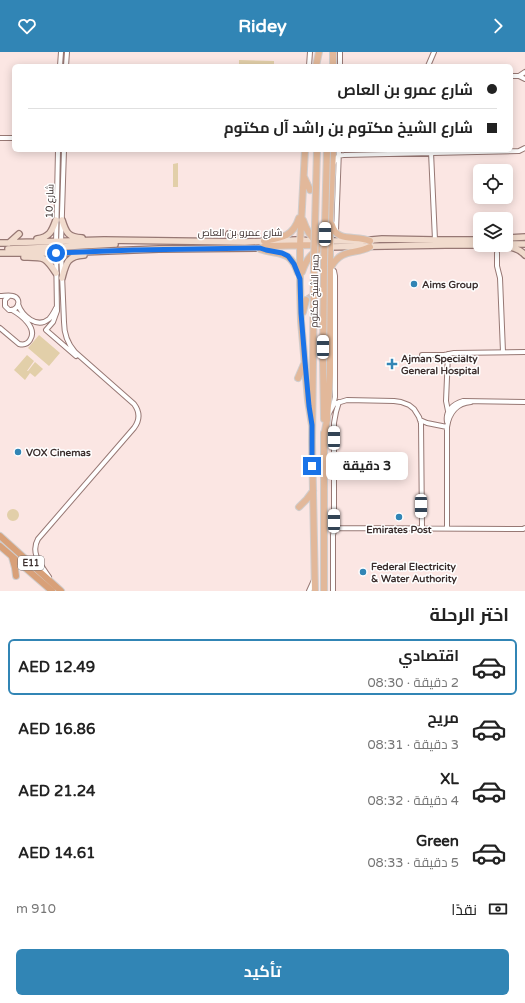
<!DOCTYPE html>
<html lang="ar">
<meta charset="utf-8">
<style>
body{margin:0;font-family:"Varela Round",Cairo,sans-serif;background:#f2f2f2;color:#222;direction:rtl;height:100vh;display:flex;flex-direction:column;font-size:15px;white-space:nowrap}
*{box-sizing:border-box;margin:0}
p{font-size:13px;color:#767676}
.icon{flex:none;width:22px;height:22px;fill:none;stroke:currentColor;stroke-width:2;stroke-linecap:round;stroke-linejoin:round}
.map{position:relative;height:539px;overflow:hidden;direction:ltr}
.drawer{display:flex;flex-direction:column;background:#fff;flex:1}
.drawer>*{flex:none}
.top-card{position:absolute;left:12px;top:12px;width:501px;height:88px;border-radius:6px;box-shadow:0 2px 10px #0003;direction:rtl;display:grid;align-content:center;height:88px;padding:0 16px;background:#fff}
.controls{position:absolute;left:473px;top:112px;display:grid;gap:8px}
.controls a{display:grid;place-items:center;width:40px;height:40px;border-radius:6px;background:#fff;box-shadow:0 2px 10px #0003;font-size:20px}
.end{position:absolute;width:18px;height:18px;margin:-9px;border:5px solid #1a73e8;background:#fff;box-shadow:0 0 0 2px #fff}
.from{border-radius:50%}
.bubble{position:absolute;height:28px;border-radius:6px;background:#fff;box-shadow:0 2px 10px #0003;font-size:13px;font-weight:700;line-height:28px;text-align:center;direction:rtl}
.car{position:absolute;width:12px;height:24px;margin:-12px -6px;border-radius:5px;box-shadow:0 0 3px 1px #0007;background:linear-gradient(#fff 24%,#345 0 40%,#fff 0 76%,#345 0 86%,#fff 0)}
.top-card b{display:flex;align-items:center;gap:14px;height:38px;font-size:15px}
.top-card b+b{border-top:1px solid #e0e0e0}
.top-card i{width:10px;height:10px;background:#222}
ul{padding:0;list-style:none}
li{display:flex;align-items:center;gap:12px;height:56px;margin:0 8px 6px;padding:0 8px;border:2px solid transparent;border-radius:6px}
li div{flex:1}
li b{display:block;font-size:15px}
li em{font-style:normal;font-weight:700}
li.selected{border-color:#3185b5}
li>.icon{width:36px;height:36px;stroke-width:1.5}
h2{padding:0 16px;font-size:18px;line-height:48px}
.pay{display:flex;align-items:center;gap:10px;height:44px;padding:0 16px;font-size:15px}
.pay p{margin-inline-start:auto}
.action{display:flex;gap:8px;margin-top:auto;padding:8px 16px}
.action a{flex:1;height:46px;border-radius:6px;background:#3185b5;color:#fff;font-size:16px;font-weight:700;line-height:46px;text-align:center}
header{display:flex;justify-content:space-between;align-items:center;height:52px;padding:0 16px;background:#3185b5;color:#fff;font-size:18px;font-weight:700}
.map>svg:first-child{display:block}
.green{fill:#e2cfa9}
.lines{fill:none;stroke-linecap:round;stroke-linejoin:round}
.primary-tunnel{stroke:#d5c1bf;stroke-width:6;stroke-dasharray:6 3;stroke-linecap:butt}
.minor-casing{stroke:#977874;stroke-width:6}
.secondary-casing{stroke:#977874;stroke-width:8}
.primary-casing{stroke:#d0cdcd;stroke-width:8}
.trunk-casing{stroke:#d0cdcd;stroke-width:8}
.minor{stroke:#fff;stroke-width:4}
.secondary{stroke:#f1dbcd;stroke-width:5.5}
.primary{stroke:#e2b89a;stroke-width:6}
.trunk{stroke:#d8a078;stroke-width:6}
.primary-bridge-casing{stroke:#d0cdcd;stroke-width:8;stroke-linecap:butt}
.primary-bridge{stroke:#e2b89a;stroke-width:6}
.route{stroke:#1a73e8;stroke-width:5}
.poi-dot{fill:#3185b5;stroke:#fff;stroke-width:1.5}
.labels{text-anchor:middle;stroke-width:3;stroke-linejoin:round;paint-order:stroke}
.shield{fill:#fff;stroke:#766d6d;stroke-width:1}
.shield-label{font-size:9px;font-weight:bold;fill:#3c2f2e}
.street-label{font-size:10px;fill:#3c2f2e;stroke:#fff}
.poi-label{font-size:10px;font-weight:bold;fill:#3c2f2e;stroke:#fff;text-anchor:start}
</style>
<header><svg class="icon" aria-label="forward" viewBox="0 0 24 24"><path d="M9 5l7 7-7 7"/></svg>Ridey<svg class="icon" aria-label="heart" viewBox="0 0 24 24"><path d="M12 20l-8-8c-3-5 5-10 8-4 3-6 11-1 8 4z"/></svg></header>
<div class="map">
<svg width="525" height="539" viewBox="0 0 525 539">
<rect width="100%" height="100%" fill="#fbe6e3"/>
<path class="green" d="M239 8 274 9V14H239Z
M178 111V135H173V112Z
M39 283 60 301 49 314 28 296Z
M27 303 34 309 27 319H28L35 310 43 317 35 325 30 321 25 328 14 318Z
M365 404H386V420H365Z
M7 463a6 6 0 1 1 12 0a6 6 0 1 1-12 0Z"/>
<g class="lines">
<path class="primary-tunnel" d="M306 248C312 241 320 241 325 249"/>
<defs>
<path id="minor" d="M60 14 61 0
M66 14 67 0
M309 14 310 0
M340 14V0
M428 14 434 0
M511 24H519L525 27
M519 24 525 20
M0 86H14
M431 100 435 188
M333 112C336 106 338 103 344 103L519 99 525 96
M336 179 339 98
M56 192 58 98
M61 192 64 98
M56 198 57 259 53 270 46 278 76 304
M497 201V214L500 226 503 300
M0 244C4 244 9 243 13 244 22 246 19 259 9 258L5 254V248L9 244
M18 252C22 264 37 277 49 267 52 264 54 260 56 256
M0 276 19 292C23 293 27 293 30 288 38 276 21 263 12 258
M422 303H444L454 301 525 300
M334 352 347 348 394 349 401 350 409 353 414 357 419 365 421 371 422 476
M448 359 446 349 448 302
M328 363 333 354 335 345V224L334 219 330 216
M420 368 427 371 447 375
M447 370C445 359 453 352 463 349L525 350
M338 476 335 474 334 469V371L336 360 339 350
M447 476V375C449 361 457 351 471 350
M49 525C41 513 30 501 38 487L134 376C140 368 140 360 134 352L75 300C67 291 64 281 64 270L61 199
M309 539 314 528
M333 539V483L334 479 338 476 511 477H523L525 476"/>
<path id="secondary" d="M62 168C66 181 68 185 82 186
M229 182 243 189
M506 186 525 185
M37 187C50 185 52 179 56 168
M326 189H361L382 187 435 188H480
M0 191 104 188 245 190 296 188 318 189
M9 191 19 182
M508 192H525
M489 193C503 197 514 191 525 203
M326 195 446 193H480
M8 197 56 195 60 192
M0 201H56L159 197 264 196
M56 201 57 197 61 195 115 192
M24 205C44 205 45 204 56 221
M62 226C66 211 67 204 84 203"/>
<path id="primary" d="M333 0V14
M316 14 319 0
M305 98 300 193V232L301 269 308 348 312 373
M304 125 310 138
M303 168C306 177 310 185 317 190
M332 173C337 192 357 182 370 189
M264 189C281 186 293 185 299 166
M260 197 265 194H269L313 193 320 189 326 182
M260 197C279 204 290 197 298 221
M331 215C342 196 354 203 370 195
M302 220C308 202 314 201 328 191
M303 260 306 248
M313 309 312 390 315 539
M323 309 324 367
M298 326 304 312
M324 384 327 368 330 322V167L333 98
M299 455 307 447 313 439
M324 539V381"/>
<path id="trunk" d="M0 484 61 539
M0 494 52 539
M12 505 15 516 16 524"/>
</defs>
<use href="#minor" class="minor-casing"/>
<use href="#secondary" class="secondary-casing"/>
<use href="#primary" class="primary-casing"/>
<use href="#trunk" class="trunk-casing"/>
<use href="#minor" class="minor"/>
<use href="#secondary" class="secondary"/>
<use href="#primary" class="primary"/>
<use href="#trunk" class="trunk"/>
<defs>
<path id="primary-bridge" d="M313 309 314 210 317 98
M323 309 324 211 327 98"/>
</defs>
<use href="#primary-bridge" class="primary-bridge-casing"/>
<use href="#primary-bridge" class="primary-bridge"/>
</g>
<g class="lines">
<path class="route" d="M56 201 134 198 260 196 266 198 282 201 288 204 294 212 300 227 301 261 305 310 309 354 312 373V414"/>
</g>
<g class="poi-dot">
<circle cx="414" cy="232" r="4"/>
<path d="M390 306h4v4h4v4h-4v4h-4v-4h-4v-4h4z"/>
<circle cx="18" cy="400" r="4"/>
<circle cx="399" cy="465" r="4"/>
<circle cx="363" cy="520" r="4"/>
</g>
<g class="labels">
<rect class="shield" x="18" y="504" width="26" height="14" rx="3"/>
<g class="shield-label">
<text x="31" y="514">E11</text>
</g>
<g class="street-label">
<text transform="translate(49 149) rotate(-88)" y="4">شارع 10</text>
<text x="240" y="184">شارع عمرو بن العاص</text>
<text transform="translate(314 239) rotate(-89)" y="4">جسر الشيخ مكتوم</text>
</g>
<g class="poi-label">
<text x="422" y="236">Aims Group</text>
<text x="401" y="310">Ajman Specialty<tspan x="401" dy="12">General Hospital</tspan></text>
<text x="26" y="404">VOX Cinemas</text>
<text x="399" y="481" text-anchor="middle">Emirates Post</text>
<text x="371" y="518">Federal Electricity<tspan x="371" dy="12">&amp; Water Authority</tspan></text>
</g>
</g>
</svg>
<div class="controls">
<a><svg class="icon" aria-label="locate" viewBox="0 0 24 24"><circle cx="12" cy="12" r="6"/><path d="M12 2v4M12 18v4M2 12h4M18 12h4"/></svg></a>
<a><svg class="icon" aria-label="layers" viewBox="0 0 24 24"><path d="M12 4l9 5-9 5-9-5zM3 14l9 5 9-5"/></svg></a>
</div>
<i class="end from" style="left:56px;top:201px"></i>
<i class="end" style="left:312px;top:414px"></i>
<div class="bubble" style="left:326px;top:400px;width:82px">3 دقيقة</div>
<i class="car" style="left:325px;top:182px;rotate:1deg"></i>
<i class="car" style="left:323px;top:295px;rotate:0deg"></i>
<i class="car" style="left:334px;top:386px;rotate:0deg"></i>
<i class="car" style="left:421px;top:454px;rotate:180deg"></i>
<i class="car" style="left:334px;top:469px;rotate:0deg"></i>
<div class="top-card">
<b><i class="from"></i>شارع عمرو بن العاص</b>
<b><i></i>شارع الشيخ مكتوم بن راشد آل مكتوم</b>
</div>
</div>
<section class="drawer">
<h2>اختر الرحلة</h2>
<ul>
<li class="selected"><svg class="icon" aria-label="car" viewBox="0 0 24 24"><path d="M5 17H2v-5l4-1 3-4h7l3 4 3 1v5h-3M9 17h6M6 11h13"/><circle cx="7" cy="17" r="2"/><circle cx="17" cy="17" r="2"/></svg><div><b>اقتصادي</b><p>2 دقيقة · 08:30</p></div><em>AED 12.49</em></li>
<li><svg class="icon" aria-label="car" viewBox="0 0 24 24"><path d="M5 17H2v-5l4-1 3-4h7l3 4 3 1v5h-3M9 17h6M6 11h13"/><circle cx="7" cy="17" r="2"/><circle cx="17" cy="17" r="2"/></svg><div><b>مريح</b><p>3 دقيقة · 08:31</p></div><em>AED 16.86</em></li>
<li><svg class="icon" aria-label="car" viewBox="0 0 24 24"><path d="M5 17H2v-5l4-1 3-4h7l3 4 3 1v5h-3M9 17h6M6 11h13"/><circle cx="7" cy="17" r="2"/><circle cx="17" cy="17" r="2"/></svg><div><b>XL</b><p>4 دقيقة · 08:32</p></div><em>AED 21.24</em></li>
<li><svg class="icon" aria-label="car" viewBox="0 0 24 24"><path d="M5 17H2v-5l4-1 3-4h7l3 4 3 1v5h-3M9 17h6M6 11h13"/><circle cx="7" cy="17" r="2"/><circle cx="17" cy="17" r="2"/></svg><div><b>Green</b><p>5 دقيقة · 08:33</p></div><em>AED 14.61</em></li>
</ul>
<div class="pay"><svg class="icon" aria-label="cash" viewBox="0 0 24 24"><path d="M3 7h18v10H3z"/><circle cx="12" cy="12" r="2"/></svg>نقدًا<p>910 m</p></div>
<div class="action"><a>تأكيد</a></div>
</section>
